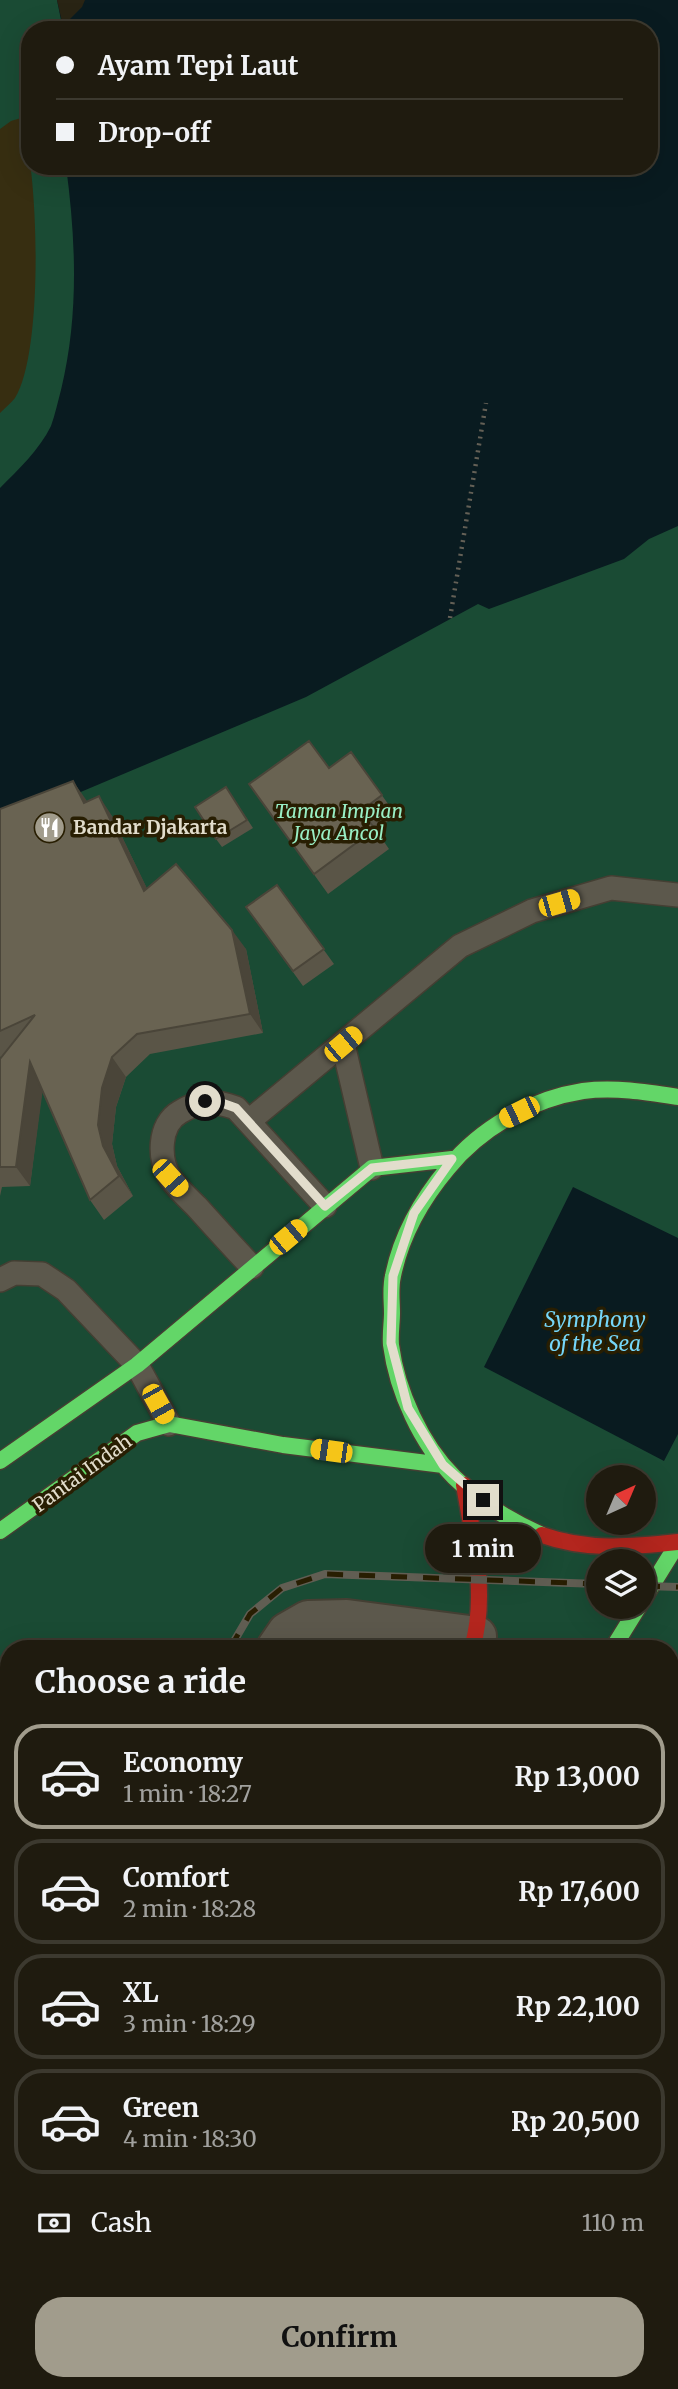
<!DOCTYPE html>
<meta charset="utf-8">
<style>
body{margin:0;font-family:Merriweather,serif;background:#2c281d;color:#f1f3f6;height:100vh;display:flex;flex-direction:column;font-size:26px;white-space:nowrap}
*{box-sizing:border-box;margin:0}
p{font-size:23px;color:#a1a19e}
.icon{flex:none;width:38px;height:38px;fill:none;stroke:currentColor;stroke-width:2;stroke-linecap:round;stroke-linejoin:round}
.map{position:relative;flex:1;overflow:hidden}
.panel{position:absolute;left:0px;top:1640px;width:679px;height:751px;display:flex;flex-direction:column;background:#1f1b0f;border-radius:28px 28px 0 0;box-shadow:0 7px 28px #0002,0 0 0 2px #3c392f}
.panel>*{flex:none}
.hud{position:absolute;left:21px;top:21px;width:637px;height:154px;border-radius:28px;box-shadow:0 7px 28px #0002,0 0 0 2px #3c392f;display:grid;align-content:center;height:154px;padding:0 35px;background:#1f1b0f}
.needle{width:46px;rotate:44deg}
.fabs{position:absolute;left:586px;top:1465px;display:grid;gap:14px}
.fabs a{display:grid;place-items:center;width:70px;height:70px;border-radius:50%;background:#1f1b0f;box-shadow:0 7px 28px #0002,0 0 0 2px #3c392f;font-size:35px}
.end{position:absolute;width:32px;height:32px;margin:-16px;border:9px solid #e2ddcc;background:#111;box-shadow:0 0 0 4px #111}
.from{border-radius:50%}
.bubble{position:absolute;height:49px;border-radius:24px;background:#1f1b0f;box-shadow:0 7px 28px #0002,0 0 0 2px #3c392f;font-size:23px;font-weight:700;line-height:49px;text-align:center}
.car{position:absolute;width:21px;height:42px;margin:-21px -10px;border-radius:9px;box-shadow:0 0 5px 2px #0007;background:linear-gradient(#f5c518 24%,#345 0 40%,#f5c518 0 76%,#345 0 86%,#f5c518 0)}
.hud b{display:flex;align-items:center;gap:24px;height:66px;font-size:26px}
.hud b+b{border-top:2px solid #3c392f}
.hud i{width:18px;height:18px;background:#f1f3f6}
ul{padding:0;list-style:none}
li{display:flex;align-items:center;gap:21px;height:105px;margin:0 14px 10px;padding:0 21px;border:4px solid #3c392f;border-radius:28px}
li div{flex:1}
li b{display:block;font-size:26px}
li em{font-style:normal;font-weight:700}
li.current{border-color:#a19c8c}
li>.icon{width:63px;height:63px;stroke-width:1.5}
h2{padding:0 35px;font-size:32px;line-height:84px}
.pay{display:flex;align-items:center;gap:18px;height:77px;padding:0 35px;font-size:26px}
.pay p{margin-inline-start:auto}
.cta{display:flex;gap:14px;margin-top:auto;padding:14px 35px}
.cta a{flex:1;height:80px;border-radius:28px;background:#a19c8c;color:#111;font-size:28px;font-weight:700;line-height:80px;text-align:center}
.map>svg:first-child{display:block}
.commercial{fill:#3a2c20}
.green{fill:#1a4b34;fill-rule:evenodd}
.sand{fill:#372e11}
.water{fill:#091b20}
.pier{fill:#292414}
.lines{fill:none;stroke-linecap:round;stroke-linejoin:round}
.lane-casing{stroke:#443f33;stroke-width:26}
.street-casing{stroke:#443f33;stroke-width:42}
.fast-casing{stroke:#443f33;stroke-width:19}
.jam-casing{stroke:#443f33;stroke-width:19}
.path{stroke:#646056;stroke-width:4.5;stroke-dasharray:2 5;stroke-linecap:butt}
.lane{stroke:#5c584c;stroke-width:23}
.street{stroke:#5c584c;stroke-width:38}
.fast{stroke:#63d668;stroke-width:16}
.jam{stroke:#b3261e;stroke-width:16}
.rail-casing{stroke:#615e53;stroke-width:8}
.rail{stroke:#281e02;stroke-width:5;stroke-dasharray:16;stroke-linecap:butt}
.wall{fill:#5a5547}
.shaded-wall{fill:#4a4539}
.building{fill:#696352;stroke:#4a4539;stroke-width:2}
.route{stroke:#e2ddcc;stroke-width:9}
.labels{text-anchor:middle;stroke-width:7;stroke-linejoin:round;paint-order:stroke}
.park-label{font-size:19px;font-style:italic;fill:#99efc5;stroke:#281e02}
.poi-label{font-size:19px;font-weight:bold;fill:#e2ddcc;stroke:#281e02;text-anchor:start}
.street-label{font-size:19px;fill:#e2ddcc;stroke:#281e02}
.water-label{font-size:21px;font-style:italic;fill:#75d6f9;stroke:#281e02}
</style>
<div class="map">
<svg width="678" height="2389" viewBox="0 0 678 2389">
<rect width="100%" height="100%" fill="#292414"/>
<path class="commercial" d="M670 2360 678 2365V2389H226L230 2382H670Z"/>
<path class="green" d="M0 0H678V1664L670 1676V1648H9V2350L0 2345ZM30 30H649V166H30ZM598 1477H644V1522H598ZM598 1561H644V1606H598Z"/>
<path class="sand" d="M21 118C39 169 44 352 15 398 11 403 5 408 0 413V129L11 121Z"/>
<path class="water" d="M57 0H678V526L649 539 624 559 489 609 478 604 306 697 0 826V488C18 470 40 449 51 426 55 415 58 401 61 390 79 316 76 241 66 166H649V30H63Z
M573 1187 678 1238V1434L664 1461 484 1367Z"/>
<path class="pier" d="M57 0H85L82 7 63 26Z"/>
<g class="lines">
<defs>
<path id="lane" d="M343 1044 372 1168
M249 1121 460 946 532 911 611 888 678 895
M252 1267C233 1247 215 1227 197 1207 188 1198 178 1189 171 1179 158 1161 158 1124 180 1112 200 1100 214 1100 236 1108L325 1206
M0 1280 14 1273 42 1274 66 1290 137 1365 169 1424
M594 2382 605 2389"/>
<path id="street" d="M276 1648 287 1632 308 1620 347 1619 477 1636
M670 1863 678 1868
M0 2114 9 2099
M670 2161 678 2166"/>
<path id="fast" d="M0 1461 137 1365 372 1168 452 1159
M0 1531 137 1433 169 1424 283 1445 443 1465
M542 1535C510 1521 479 1502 454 1477 421 1444 397 1391 391 1345 390 1334 392 1323 392 1313 392 1301 390 1288 393 1276 401 1236 422 1199 448 1168 481 1128 531 1099 583 1091 615 1087 646 1092 678 1097
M644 1598 678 1543
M613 1648 639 1606
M0 2389 9 2375"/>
<path id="jam" d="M464 1485C473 1538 488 1595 472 1648
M542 1535C587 1551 631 1547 678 1542
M263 2389 267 2382"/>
</defs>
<use href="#lane" class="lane-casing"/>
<use href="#street" class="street-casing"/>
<use href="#fast" class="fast-casing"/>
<use href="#jam" class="jam-casing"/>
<path class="path" d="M450 618 486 403"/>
<use href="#lane" class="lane"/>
<use href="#street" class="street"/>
<use href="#fast" class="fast"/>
<use href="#jam" class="jam"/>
<defs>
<path id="rail" d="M644 1586 678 1587
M230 1648 250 1614 282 1588 325 1574 598 1584
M0 2006 9 1992
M0 2075 9 2061"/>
</defs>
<use href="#rail" class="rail-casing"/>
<use href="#rail" class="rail"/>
</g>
<path class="wall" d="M351 752 396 815 376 830 389 849 328 894 249 784 329 768Z
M226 787 253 828 222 847 216 839Z
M87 801 112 816 147 889 246 949 263 1033 150 1054 126 1077 116 1107 112 1144 117 1166 133 1196 104 1220 90 1200 42 1091 30 1186 2 1187 0 1196V1059L3 1056 0 1057V809Z
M277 885 334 964 303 986 246 907Z
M670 1905 678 1911V2126L670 2121Z
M0 2197 9 2203V2353L0 2356Z
M670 2200 678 2205V2311L670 2306Z"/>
<path class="shaded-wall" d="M73 781 87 801 98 822 84 803Z
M99 796 112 816 158 911 144 891Z
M232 930 246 949 263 1033 250 1014Z
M112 1057 126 1077 116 1107 112 1144 117 1166 133 1196 119 1176 103 1146 98 1125 102 1088Z
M30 1062 44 1081 30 1186 16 1167Z
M185 2382H211L206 2389H181Z"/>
<path class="building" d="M309 741 329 768 351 752 382 795 361 811 375 829 314 874 249 784Z
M73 781 84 803 99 796 144 891 176 864 232 930 250 1014 137 1034 112 1057 102 1088 98 1125 103 1146 119 1176 90 1200 30 1062 16 1167H0V1059L35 1015 0 1031V809Z
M226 787 247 820 216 839 195 807Z
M277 885 324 949 293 971 246 907Z
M670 1905 678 1911V2118L670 2113Z
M0 2197 9 2203V2339L0 2335Z
M670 2200 678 2205V2303L670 2298Z
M9 2376V2382H185L181 2389H0V2386L5 2382Z"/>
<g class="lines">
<path class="route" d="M205 1101 219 1102 236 1108 325 1206 372 1168 452 1159 414 1213 393 1276 391 1343 408 1408 443 1465 483 1500"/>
</g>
<defs>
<symbol id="restaurant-disc" viewBox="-11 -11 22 22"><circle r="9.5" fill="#a19c8c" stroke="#281e02"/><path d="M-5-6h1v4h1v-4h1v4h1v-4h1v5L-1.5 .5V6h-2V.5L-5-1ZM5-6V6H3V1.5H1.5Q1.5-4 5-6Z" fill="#fff"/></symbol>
</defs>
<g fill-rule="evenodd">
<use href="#restaurant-disc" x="32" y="810" width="35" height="35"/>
</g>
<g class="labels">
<g class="park-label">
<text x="339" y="818">Taman Impian<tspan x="339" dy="22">Jaya Ancol</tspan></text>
</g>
<g class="poi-label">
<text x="73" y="834">Bandar Djakarta</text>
</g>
<g class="street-label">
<text transform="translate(82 1473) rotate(-36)" y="7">Pantai Indah</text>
</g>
<g class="water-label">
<text x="595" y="1327">Symphony<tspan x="595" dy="24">of the Sea</tspan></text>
</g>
</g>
</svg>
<div class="fabs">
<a><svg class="needle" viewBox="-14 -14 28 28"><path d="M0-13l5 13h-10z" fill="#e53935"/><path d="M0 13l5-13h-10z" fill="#a1a19e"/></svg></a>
<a><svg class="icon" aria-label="layers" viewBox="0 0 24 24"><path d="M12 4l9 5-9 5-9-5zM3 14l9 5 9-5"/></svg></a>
</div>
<i class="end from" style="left:205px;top:1101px"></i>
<i class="end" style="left:483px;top:1500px"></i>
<div class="bubble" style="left:425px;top:1524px;width:116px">1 min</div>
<i class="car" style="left:559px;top:903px;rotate:74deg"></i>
<i class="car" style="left:343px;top:1044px;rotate:50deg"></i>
<i class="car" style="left:519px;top:1112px;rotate:244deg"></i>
<i class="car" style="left:170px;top:1178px;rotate:138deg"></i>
<i class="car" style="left:288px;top:1237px;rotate:50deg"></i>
<i class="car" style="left:158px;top:1404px;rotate:151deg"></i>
<i class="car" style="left:331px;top:1451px;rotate:278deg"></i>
<div class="hud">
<b><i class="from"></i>Ayam Tepi Laut</b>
<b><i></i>Drop-off</b>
</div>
<section class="panel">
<h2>Choose a ride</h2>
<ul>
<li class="current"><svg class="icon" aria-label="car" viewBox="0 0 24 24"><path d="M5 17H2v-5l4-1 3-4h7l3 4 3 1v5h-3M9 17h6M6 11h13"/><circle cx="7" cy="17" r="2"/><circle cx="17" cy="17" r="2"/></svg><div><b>Economy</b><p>1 min · 18:27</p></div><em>Rp 13,000</em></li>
<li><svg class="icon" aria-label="car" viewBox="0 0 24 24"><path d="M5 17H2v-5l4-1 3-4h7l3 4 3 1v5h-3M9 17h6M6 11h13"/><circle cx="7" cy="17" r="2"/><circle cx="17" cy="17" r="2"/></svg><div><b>Comfort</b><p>2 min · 18:28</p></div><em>Rp 17,600</em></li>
<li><svg class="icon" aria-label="car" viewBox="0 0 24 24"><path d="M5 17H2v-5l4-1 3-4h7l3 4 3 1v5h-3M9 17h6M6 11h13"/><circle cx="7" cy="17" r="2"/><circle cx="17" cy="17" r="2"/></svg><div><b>XL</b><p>3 min · 18:29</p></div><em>Rp 22,100</em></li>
<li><svg class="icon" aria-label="car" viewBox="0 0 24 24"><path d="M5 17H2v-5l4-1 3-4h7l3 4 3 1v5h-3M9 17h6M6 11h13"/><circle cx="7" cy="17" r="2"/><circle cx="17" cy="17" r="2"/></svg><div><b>Green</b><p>4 min · 18:30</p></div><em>Rp 20,500</em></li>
</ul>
<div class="pay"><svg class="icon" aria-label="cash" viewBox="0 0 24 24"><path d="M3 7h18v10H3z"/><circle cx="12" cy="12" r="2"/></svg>Cash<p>110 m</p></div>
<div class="cta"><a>Confirm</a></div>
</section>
</div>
